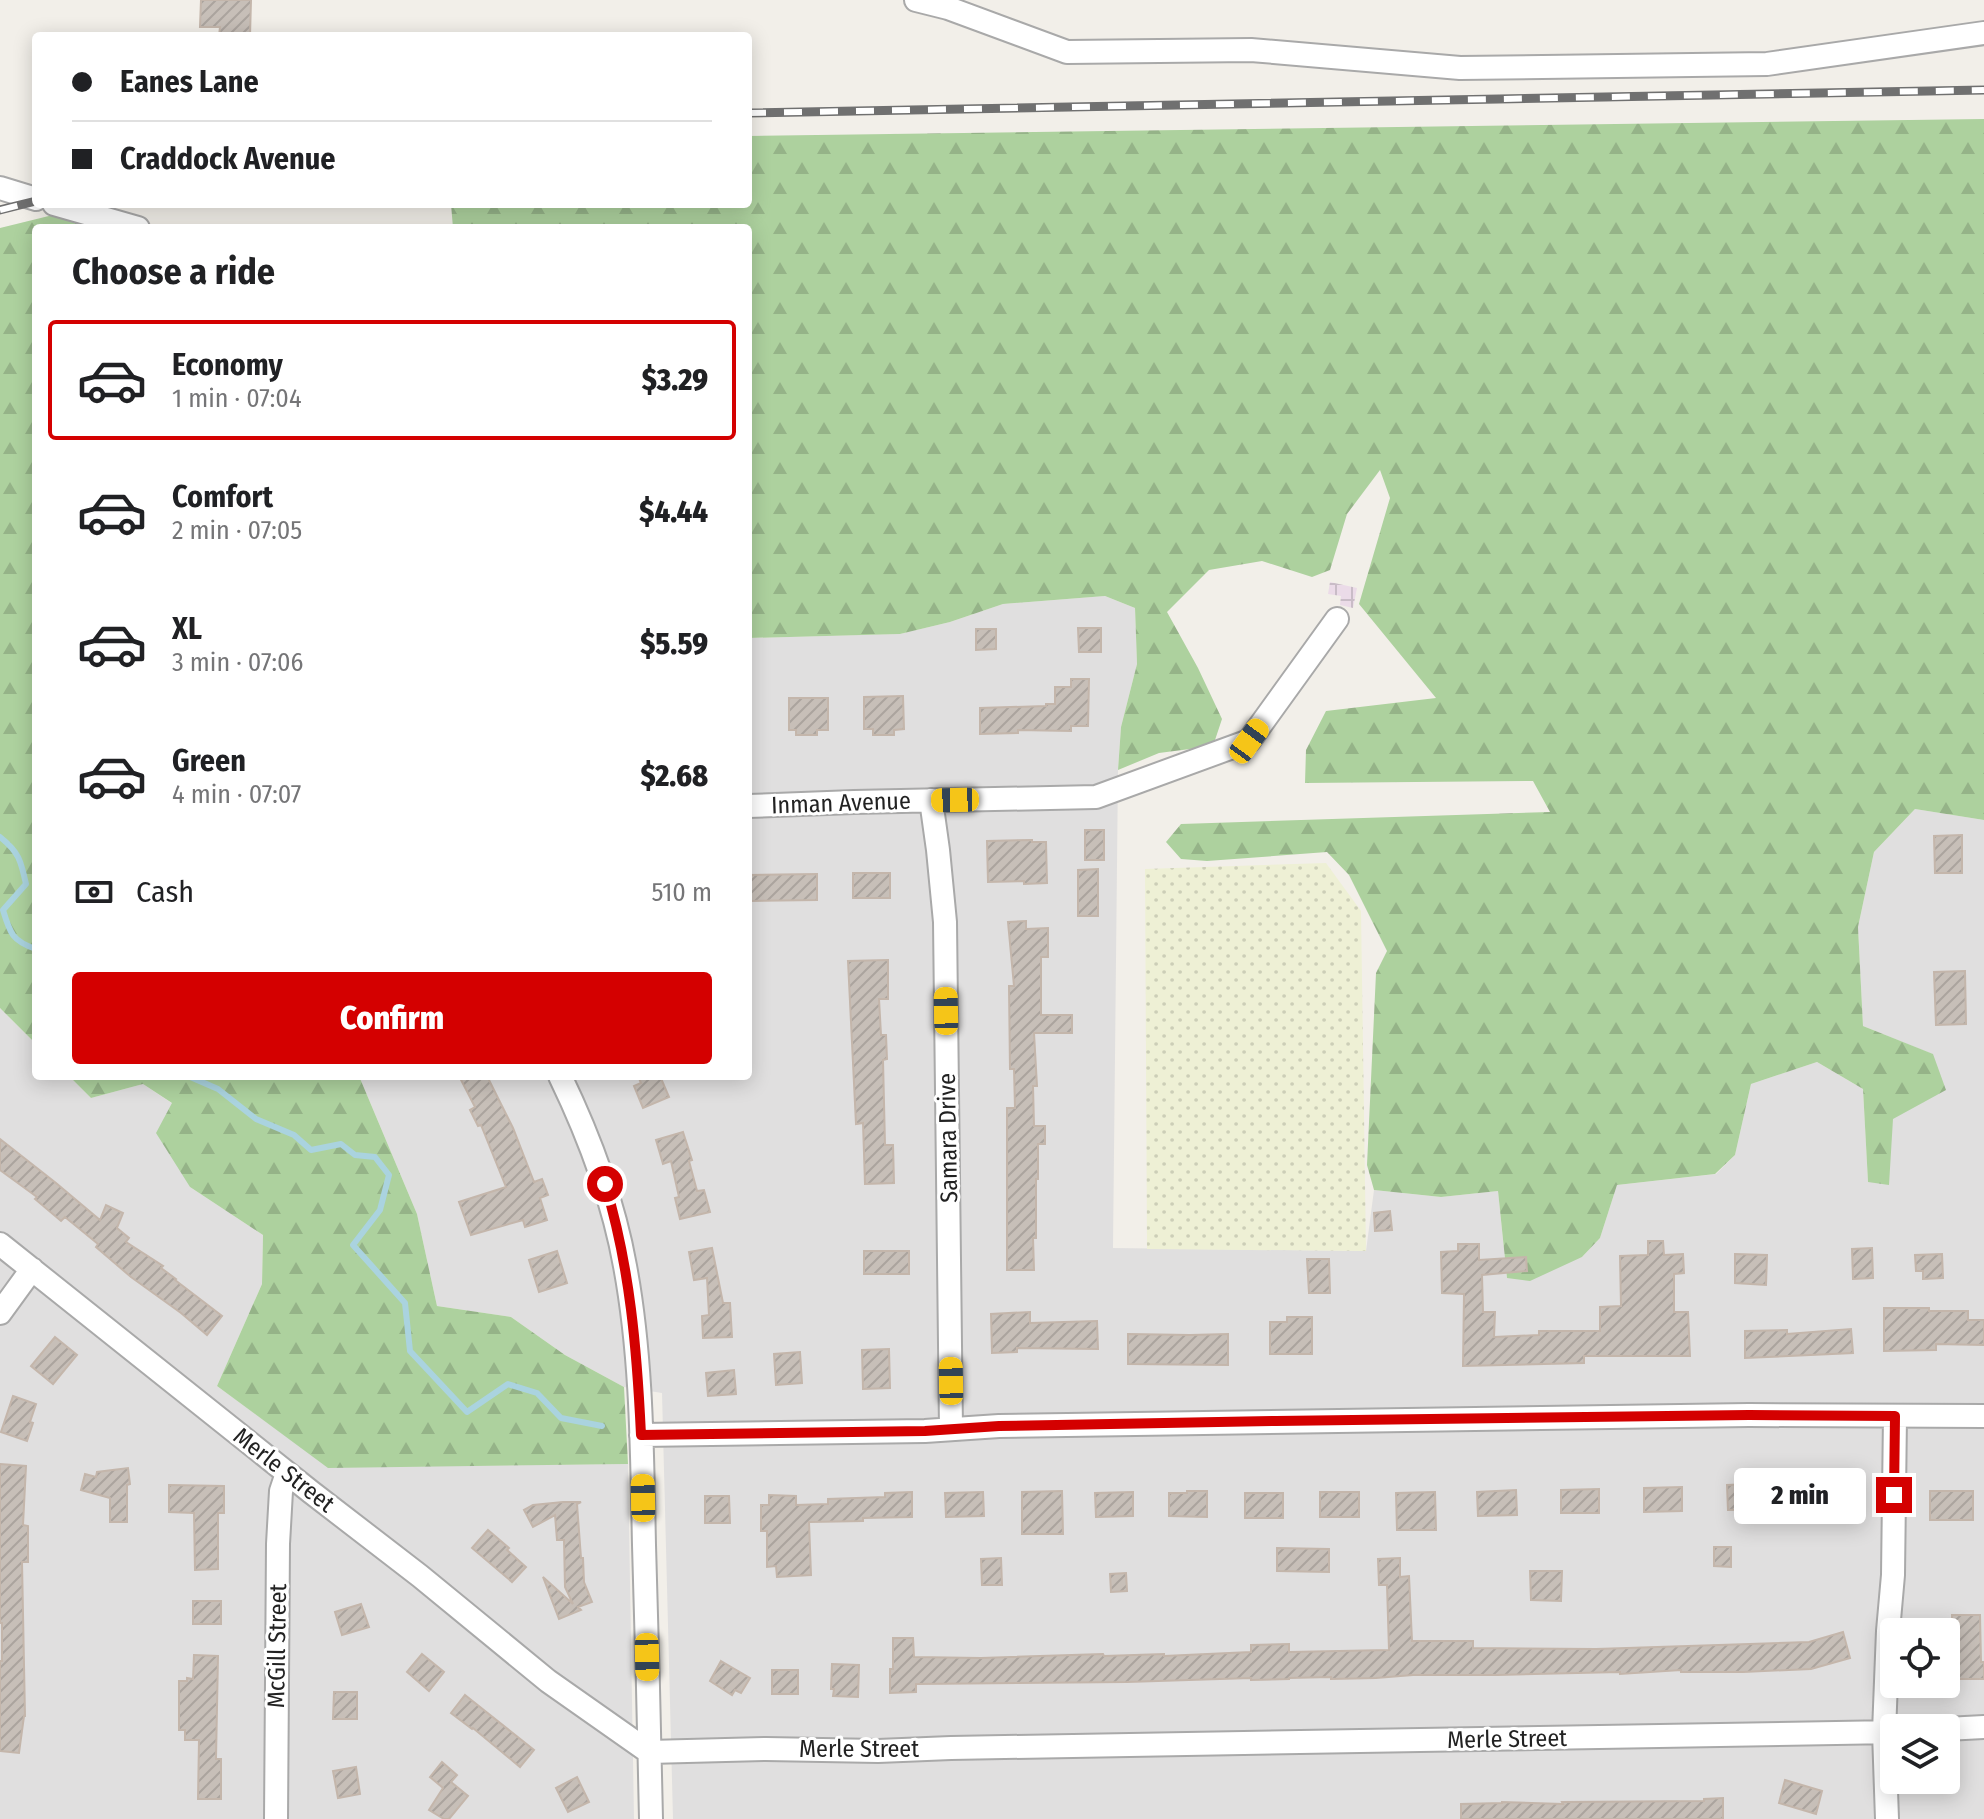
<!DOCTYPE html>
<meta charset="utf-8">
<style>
body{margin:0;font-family:"Fira Sans Condensed",sans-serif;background:#f2f2f2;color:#202124;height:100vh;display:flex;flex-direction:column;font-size:30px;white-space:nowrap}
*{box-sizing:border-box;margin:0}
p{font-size:26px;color:#757577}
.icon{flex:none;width:44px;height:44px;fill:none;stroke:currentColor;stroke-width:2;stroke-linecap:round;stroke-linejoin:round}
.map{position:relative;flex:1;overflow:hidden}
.panel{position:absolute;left:32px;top:224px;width:720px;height:856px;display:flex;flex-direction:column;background:#fff;border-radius:8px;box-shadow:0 4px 20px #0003}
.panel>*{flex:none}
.banner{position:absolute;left:32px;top:32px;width:720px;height:176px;border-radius:8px;box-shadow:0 4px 20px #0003;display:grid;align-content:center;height:176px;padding:0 40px;background:#fff}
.controls{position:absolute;left:1880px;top:1618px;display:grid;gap:16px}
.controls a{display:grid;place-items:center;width:80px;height:80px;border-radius:8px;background:#fff;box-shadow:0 4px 20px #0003;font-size:40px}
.end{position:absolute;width:36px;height:36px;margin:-18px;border:10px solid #d40000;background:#fff;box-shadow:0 0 0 4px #fff}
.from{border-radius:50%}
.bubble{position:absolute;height:56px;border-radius:8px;background:#fff;box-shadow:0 4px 20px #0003;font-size:26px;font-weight:800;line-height:56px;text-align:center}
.car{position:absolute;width:24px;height:48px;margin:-24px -12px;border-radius:10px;box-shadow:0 0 6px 2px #0007;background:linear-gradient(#f5c518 24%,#345 0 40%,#f5c518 0 76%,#345 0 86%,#f5c518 0)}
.banner b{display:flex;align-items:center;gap:28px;height:76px;font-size:30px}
.banner b+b{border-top:2px solid #e0e0e0}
.banner i{width:20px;height:20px;background:#202124}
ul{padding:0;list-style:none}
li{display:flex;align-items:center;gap:24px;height:120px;margin:0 16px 12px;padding:0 24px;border:4px solid transparent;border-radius:8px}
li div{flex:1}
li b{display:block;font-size:30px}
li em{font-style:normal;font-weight:800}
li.active{border-color:#d40000}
li>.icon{width:72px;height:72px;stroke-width:1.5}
h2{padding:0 40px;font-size:36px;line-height:96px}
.pay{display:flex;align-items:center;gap:20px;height:88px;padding:0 40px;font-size:30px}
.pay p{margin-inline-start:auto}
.primary-button{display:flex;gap:16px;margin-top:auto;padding:16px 40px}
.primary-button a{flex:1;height:92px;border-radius:8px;background:#d40000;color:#fff;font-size:32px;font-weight:800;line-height:92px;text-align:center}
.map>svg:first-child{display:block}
.residential{fill:#e0dfdf;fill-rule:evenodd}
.industrial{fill:url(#industrial-grid)}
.farmland{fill:url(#farmland-dots)}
.forest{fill:url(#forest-firs)}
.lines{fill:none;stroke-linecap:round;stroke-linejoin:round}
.stream{stroke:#aad3df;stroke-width:6}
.building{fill:url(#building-hatch);stroke:#c4b6ab;stroke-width:2}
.minor-casing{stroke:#a9a9a9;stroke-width:26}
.minor{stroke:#fff;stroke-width:22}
.rail-casing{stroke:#707070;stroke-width:9}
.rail{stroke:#fff;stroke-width:6;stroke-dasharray:18;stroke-linecap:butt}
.route{stroke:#d40000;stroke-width:10}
.labels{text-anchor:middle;stroke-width:6;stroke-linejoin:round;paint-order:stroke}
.street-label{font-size:24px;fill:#222;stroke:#fff}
</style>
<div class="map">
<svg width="1984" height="1819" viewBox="0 0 1984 1819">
<defs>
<pattern id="industrial-grid" width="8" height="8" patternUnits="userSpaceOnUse" patternTransform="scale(2)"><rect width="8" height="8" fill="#ebdbe8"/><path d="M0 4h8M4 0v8" fill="none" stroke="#c9bcc7"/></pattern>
<pattern id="farmland-dots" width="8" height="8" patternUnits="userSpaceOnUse" patternTransform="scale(2)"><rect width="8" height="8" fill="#eef0d5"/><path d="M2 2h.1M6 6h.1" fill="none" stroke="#ccceb7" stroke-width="1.8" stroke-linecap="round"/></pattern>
<pattern id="forest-firs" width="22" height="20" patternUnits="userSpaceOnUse" patternTransform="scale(2)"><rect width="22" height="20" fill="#add19e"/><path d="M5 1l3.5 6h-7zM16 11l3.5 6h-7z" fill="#95b388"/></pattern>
<pattern id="building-hatch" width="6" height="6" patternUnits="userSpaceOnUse" patternTransform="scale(2)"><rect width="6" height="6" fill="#c7bfb8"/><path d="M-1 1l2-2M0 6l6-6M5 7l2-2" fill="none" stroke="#aba49e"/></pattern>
</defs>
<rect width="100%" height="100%" fill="#f2efe9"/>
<path class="residential" d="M1105 596 1135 608 1137 664 1121 727 1118 770 1113 1248 1366 1251 1374 1190 1441 1197 1498 1191 1507 1278 1582 1257 1600 1238 1617 1185 1716 1174 1735 1155 1751 1084 1817 1062 1863 1089 1868 1182 1893 1119 1932 1054 1863 1026 1858 927 1874 852 1915 809 1984 820V1819H673L662 1393 624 1387 565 1355 511 1317 437 1306 417 1214 359 1076H748V638L900 634 950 622 1003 604ZM1894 1632H1946V1684H1894ZM1894 1728H1946V1780H1894Z
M0 1008 36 1044V1076H69L91 1098 143 1084 173 1104 190 1187 263 1235 262 1284 217 1386 328 1467 628 1464 634 1819H0Z"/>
<path class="industrial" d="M1330 582 1357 588 1353 608 1340 605 1341 596 1328 594Z"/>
<path class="farmland" d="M1326 863 1361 911 1366 1251 1147 1249 1145 869Z"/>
<path class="forest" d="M1984 119V820L1915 809 1874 852 1858 927 1863 1026 1933 1054 1946 1090 1893 1119 1889 1185 1868 1182 1863 1089 1817 1062 1751 1084 1735 1155 1715 1174 1617 1185 1600 1238 1582 1257 1530 1281 1507 1278 1498 1191 1441 1197 1374 1190 1367 1165 1376 973 1387 951 1349 875 1327 852 1207 861 1181 859 1166 842 1181 824 1550 812 1533 781 1305 783 1306 750 1326 711 1436 698 1359 604 1390 498 1380 470 1347 514 1330 570 1312 577 1262 561 1209 570 1167 612 1198 668 1222 719 1213 746 1159 753 1118 770 1121 727 1137 664 1135 608 1105 596 1003 604 950 622 900 634 748 638V228H453L451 204H748V136Z
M61 213 98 228H36V1044L0 1008V228Z
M69 1076H359L417 1214 437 1306 511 1317 565 1355 624 1387 628 1464 328 1468 217 1386 262 1284 263 1235 190 1187 156 1133 172 1103 143 1084 91 1098Z"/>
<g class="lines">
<path class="stream" d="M0 837C19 852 21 861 26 884L3 910C10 933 12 941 36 949
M188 1076 218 1089 256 1119 294 1135 311 1150 341 1144 355 1155 375 1157 389 1175 380 1210 353 1245 405 1303 410 1351 467 1412 508 1384 537 1393 561 1418 602 1426"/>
</g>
<path class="building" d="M201 0H251L250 36H219L220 27H200Z
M1078 628H1101V652H1079Z
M976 629H996V649L976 650Z
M1071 679H1089L1088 726H1071V731L1018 730V733L980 734V708L1046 706V704H1055V687H1071Z
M903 696 904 729 894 730V735H873V729H864V697Z
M789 698H828V730H817V735H796V730H789Z
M1085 830H1104V860H1085Z
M1962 835V873H1935L1934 836Z
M1032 840V842H1046L1047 883 1024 884V881L988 882 987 841Z
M1098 869V916H1078V870Z
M853 873H890V898H853Z
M817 874V900L748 901V875Z
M1026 921V929L1048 928V957H1041V1015H1072V1033H1034L1037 1086H1033L1034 1126H1045V1144H1038V1179H1036V1238H1033L1034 1270H1007V1108H1015L1014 1069H1010L1009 986H1014L1008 922Z
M888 960V999H879L881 1035H886L887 1059 883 1060 885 1145H893L894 1183 865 1184 863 1123 856 1124 848 961Z
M1965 971 1966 1024 1936 1025 1934 972Z
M459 1076H487L513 1128 534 1182 542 1179 548 1195 540 1198 547 1220 525 1227 523 1220 471 1235 459 1202 506 1187 481 1125 478 1126 470 1110 475 1107Z
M638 1076H660L669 1097 643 1108 634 1086 641 1083Z
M683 1132 692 1160 689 1161 697 1191 704 1190 710 1212 680 1219 675 1198 679 1197 671 1161 663 1164 656 1140Z
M0 1139 56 1183 100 1220 106 1205 123 1213 117 1228 129 1238 126 1242 163 1266 161 1268 176 1279 175 1280 222 1316 207 1335 181 1313 131 1277 96 1247 98 1244 65 1217 61 1221 35 1199 37 1197 0 1170Z
M1390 1211 1392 1230 1375 1231 1374 1213Z
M1648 1241H1663L1664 1255 1683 1254 1684 1273 1674 1274V1312H1688L1690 1356H1584V1363L1463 1366 1464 1294 1442 1293 1441 1252 1458 1251V1244H1479V1260L1526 1257 1527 1271 1482 1275 1483 1312H1495L1494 1337 1539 1335V1331H1600V1307L1621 1306 1620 1256 1648 1255Z
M712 1248 723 1303H730L732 1337 703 1338 702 1316 709 1315 707 1278 694 1280 689 1252Z
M1872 1248 1873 1278 1853 1279 1852 1249Z
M557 1251 567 1283 539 1292 529 1260Z
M864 1251H909V1274H864Z
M1735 1254 1767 1255 1766 1285 1735 1283Z
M1942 1254 1943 1278 1923 1279V1271H1916L1915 1255Z
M1307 1259H1329L1330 1293H1309Z
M1884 1308H1929V1311H1968V1320H1984V1345L1936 1344V1350L1884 1351Z
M1030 1312V1323L1097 1321 1098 1349 1017 1348V1352L992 1353 991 1314Z
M1287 1317H1312V1354H1270V1322H1287Z
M1851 1329 1853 1353 1745 1358V1331L1787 1330V1334Z
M1128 1334 1190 1335 1228 1334V1365L1128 1364Z
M55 1337 77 1355 53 1384 31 1366Z
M889 1349 890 1388 863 1389 862 1350Z
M800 1352 802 1383 776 1385 774 1354Z
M734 1370 736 1394 708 1396 706 1373Z
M13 1396 36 1404 30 1422 33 1423 27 1441 1 1432Z
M0 1464 26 1466 23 1525 28 1526V1562H22L25 1716H24L19 1753 0 1751V1661H2V1623H0Z
M128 1468 130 1484 127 1485V1522H110V1498L81 1490 85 1474 96 1477 97 1472Z
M1849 1482 1850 1506 1812 1508 1810 1484Z
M1751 1484H1765L1766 1509 1728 1510 1727 1485Z
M169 1485 224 1486V1513H218V1569L195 1570 194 1513 169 1512Z
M1682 1487V1511L1644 1512V1488Z
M1599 1489V1513H1561V1490Z
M1516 1490 1517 1515 1478 1516 1477 1492Z
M1062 1491 1063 1534H1022V1492Z
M1187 1491H1207V1517L1169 1516V1493H1187Z
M1930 1491H1973V1520H1930Z
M912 1492V1517L863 1518V1521L809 1522 811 1575 777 1577 776 1566 767 1567V1531H761V1505H769V1495L796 1496V1505L828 1504V1499L885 1497V1493Z
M983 1492 984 1516 946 1517 945 1493Z
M1133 1492V1516L1096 1517 1095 1493Z
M1320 1492H1359V1517H1320Z
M1435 1492 1436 1530H1397L1396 1493Z
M1245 1493H1283V1518H1245Z
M705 1496H729L730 1523H705Z
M563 1502H581L577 1504 581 1558H583L584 1582 592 1602 578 1607 581 1610 559 1619 543 1577 573 1604 565 1587 564 1540H557L555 1515 533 1527 524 1510 533 1505Z
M488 1530 509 1548 507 1550 526 1567 512 1582 472 1548Z
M1714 1547H1731V1567L1714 1566Z
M1277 1548 1329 1549V1572L1277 1571Z
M1001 1558 1002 1585H982L981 1559Z
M1400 1558V1577L1409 1576 1412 1641H1473V1648L1596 1649 1809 1642 1843 1632 1850 1658 1811 1669 1743 1672H1681V1670L1620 1674V1672L1497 1675H1413L1376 1678 1331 1679V1677L1289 1678V1679L1251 1680V1678L1127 1682 916 1684V1692L890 1693V1669H893V1638H913L914 1657 981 1658 1103 1654 1104 1656 1164 1654V1656L1251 1652V1645L1289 1644V1652L1389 1650 1387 1585H1379L1378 1559Z
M1530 1571H1562L1561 1601 1531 1600Z
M1126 1573 1127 1591 1111 1592 1110 1574Z
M193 1601H221V1624H193Z
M361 1604 369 1627 342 1635 335 1612Z
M1952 1615H1980L1981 1662H1984V1679H1953Z
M422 1654 444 1672 429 1691 407 1672Z
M194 1655 218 1656 216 1759H221V1799H198L199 1740H185V1730H179V1681H187V1678L193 1679Z
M721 1661 750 1678 741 1693 735 1690 732 1695 710 1681Z
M832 1664 859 1665 858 1697 833 1696 834 1689H831Z
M772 1670H798V1694H772Z
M334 1692H357V1719H333Z
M465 1695 534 1750 520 1767 473 1728 472 1729 451 1713Z
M442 1762 457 1775 451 1782 468 1796 449 1819H444L429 1810 443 1788 430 1777Z
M356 1767 360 1794 338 1798 333 1771Z
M577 1777 589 1802 568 1812 556 1788Z
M1785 1780 1822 1791 1816 1814 1779 1803Z
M1723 1798V1819H1461V1804L1502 1803V1802L1563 1804 1562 1802 1704 1801V1799Z"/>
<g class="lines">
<defs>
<path id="minor" d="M916 0 948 8 1067 52 1251 50 1460 68 1767 64 1984 33
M0 188 36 199
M54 204 138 228
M931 800 938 850 945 922 951 1429
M748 806 854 802 1096 797 1249 741 1337 619
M560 1076C589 1136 613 1199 625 1266 642 1357 642 1452 644 1545 647 1636 649 1728 651 1819
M0 1244 311 1492 420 1576 548 1681 649 1752 766 1749 878 1751 951 1748 1894 1732
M0 1313 32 1269
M641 1435 925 1431 999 1426 1749 1415 1984 1416
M1946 1729 1984 1727
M276 1819 278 1544 281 1491 287 1473
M1887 1819 1884 1732 1888 1631 1893 1575 1895 1416"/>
</defs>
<use href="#minor" class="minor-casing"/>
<use href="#minor" class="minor"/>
<defs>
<path id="rail" d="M748 113 1984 90
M0 210 36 201"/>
</defs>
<use href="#rail" class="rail-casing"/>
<use href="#rail" class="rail"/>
</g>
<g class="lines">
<path class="route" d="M605 1184C630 1266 637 1350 641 1435L925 1431 999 1426 1276 1421 1749 1415 1895 1416 1894 1495"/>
</g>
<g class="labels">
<g class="street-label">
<text transform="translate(841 803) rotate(-2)" y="8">Inman Avenue</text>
<text transform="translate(948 1138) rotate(-91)" y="8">Samara Drive</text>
<text transform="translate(284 1470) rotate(38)" y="8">Merle Street</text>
<text transform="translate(277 1646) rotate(-89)" y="8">McGill Street</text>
<text transform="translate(1507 1739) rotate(-1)" y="8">Merle Street</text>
<text x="859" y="1757">Merle Street</text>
</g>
</g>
</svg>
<div class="controls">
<a><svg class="icon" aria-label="locate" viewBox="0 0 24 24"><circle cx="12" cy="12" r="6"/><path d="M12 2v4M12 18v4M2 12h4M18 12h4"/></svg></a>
<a><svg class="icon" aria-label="layers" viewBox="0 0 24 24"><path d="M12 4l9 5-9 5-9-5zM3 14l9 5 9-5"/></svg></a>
</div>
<i class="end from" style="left:605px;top:1184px"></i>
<i class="end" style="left:1894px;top:1495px"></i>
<div class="bubble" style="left:1734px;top:1468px;width:132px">2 min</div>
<i class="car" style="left:1249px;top:741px;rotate:36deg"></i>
<i class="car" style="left:955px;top:800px;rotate:269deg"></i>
<i class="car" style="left:946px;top:1011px;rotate:359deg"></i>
<i class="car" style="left:951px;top:1381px;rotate:359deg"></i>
<i class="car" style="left:643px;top:1498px;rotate:359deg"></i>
<i class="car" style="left:647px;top:1657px;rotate:179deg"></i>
<div class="banner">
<b><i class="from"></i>Eanes Lane</b>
<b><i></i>Craddock Avenue</b>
</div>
<section class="panel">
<h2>Choose a ride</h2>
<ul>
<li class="active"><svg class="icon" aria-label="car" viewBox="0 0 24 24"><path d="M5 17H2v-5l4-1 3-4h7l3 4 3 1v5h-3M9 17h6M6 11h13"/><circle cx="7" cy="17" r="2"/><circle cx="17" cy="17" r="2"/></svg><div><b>Economy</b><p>1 min · 07:04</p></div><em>$3.29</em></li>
<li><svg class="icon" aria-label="car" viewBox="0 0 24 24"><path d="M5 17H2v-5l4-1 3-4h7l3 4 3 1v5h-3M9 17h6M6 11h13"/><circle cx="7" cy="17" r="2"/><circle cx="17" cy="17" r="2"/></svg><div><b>Comfort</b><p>2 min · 07:05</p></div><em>$4.44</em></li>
<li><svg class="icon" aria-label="car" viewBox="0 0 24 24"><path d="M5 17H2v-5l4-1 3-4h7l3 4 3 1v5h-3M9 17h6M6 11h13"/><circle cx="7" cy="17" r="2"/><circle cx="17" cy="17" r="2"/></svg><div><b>XL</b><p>3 min · 07:06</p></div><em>$5.59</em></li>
<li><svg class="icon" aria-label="car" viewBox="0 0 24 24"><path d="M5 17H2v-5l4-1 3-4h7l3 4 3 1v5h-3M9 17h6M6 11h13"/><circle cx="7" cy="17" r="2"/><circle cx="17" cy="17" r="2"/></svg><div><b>Green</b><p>4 min · 07:07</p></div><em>$2.68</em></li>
</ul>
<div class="pay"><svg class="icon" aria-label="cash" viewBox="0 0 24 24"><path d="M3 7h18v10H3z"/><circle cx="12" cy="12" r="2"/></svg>Cash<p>510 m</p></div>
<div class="primary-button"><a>Confirm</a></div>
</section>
</div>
